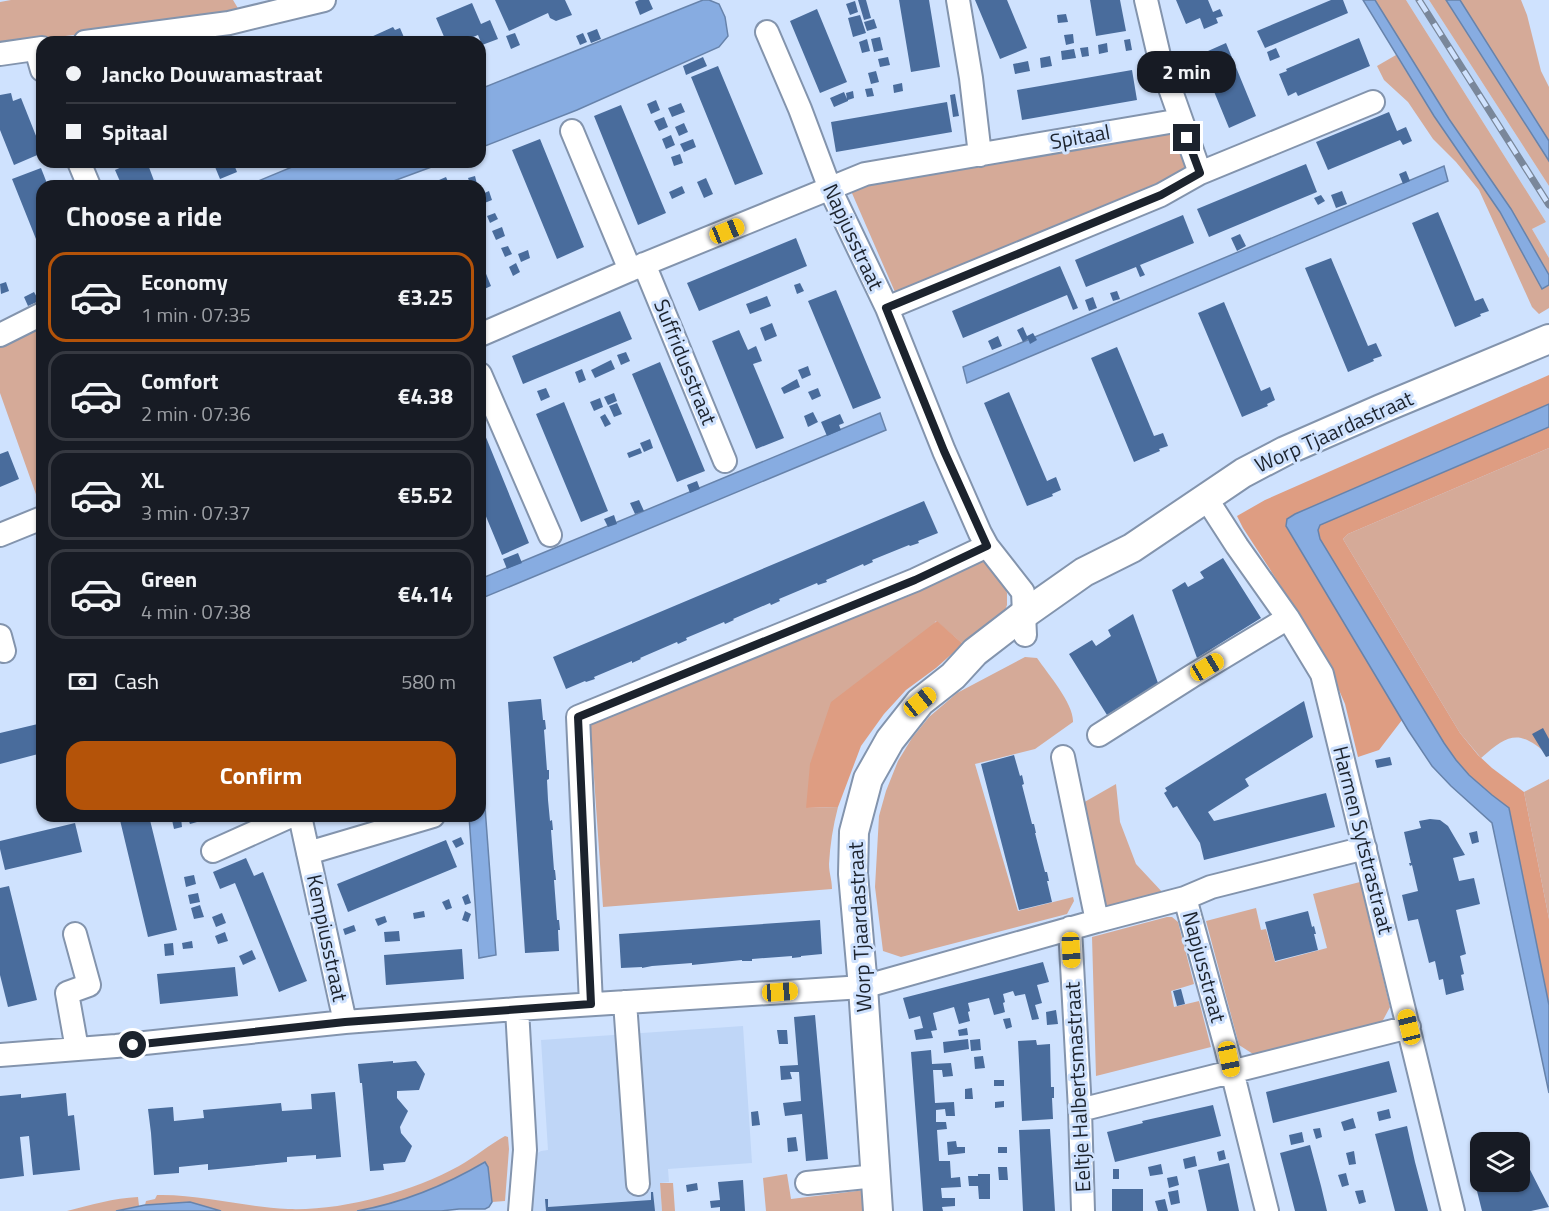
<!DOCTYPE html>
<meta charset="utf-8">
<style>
body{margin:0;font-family:"Titillium Web",sans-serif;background:#20242c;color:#f1f3f6;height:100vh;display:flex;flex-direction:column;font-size:22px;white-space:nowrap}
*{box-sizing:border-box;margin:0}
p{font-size:20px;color:#9ea1a6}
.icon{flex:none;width:33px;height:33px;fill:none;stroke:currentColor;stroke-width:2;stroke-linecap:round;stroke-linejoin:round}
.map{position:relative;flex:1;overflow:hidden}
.sheet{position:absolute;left:36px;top:180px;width:450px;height:642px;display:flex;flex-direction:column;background:#171b24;border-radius:18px;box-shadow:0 2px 4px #0004}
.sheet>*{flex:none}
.top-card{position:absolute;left:36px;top:36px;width:450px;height:132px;border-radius:18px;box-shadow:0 2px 4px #0004;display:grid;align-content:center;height:132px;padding:0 30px;background:#171b24}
.buttons{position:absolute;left:1470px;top:1132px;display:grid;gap:12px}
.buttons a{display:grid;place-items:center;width:60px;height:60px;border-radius:12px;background:#171b24;box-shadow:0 2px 4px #0004;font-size:30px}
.end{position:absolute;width:27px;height:27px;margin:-14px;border:8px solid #1c232d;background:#fff;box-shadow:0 0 0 3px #fff}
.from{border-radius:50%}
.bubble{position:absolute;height:42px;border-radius:18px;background:#171b24;box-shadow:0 2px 4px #0004;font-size:20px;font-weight:700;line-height:42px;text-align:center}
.car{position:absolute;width:18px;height:36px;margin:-18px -9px;border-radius:8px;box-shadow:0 0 4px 2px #0007;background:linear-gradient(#f5c518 24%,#345 0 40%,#f5c518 0 76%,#345 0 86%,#f5c518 0)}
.top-card b{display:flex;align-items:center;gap:21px;height:57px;font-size:22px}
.top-card b+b{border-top:2px solid #363941}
.top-card i{width:15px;height:15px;background:#f1f3f6}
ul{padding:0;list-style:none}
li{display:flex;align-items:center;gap:18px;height:90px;margin:0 12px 9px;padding:0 18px;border:3px solid #363941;border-radius:18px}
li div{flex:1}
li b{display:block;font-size:22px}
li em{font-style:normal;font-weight:700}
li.current{border-color:#b45309}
li>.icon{width:54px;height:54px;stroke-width:1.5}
h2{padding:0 30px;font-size:27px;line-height:72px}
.pay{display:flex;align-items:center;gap:15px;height:66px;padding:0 30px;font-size:22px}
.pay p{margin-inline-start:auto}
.primary-button{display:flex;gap:12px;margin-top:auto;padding:12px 30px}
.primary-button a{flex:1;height:69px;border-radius:18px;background:#b45309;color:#fff;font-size:24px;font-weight:700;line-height:69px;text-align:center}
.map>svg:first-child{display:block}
.built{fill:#bfd6f7}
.green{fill:#d5aa98}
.forest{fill:#de9d82}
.water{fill:#87ace1;stroke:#6783ab;stroke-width:1.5}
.building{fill:#496c9c}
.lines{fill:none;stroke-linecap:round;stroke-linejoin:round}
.minor-casing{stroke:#8394ad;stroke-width:26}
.major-casing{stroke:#8394ad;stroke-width:32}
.minor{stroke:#fff;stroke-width:22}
.major{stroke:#fff;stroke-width:28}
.rail-casing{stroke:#7a879a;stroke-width:7}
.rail{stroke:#cfe2fe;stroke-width:4.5;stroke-dasharray:14;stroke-linecap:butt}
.route{stroke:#1c232d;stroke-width:8}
.labels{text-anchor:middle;stroke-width:6;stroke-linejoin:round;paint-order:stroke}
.street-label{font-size:21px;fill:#1c232d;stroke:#cfe2fe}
</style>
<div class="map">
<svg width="1549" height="1211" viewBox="0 0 1549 1211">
<rect width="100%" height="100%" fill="#cfe2fe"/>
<path class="built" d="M1406 0H1429L1549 186V258L1532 229 1546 222Z
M743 1026 752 1163 668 1169 669 1182 660 1183 662 1211H533L532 1205 536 1154 541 1151 548 1150 541 1040Z"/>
<path class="green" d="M11 0H233L239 10 155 25 0 44V2Z
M1375 0H1406L1546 222 1532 229 1549 258V275L1511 209 1449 119Z
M1429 0H1446L1549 161V186Z
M1460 0H1521L1527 15 1541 71 1549 87V141Z
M1396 55 1434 116 1500 212 1542 288 1549 285V308L1539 314 1532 307 1479 190 1456 162 1433 139 1408 102 1384 80 1377 66Z
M1163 131C1186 143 1187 147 1184 172L895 292 848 184Z
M42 321V498L38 500 0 393V342Z
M1549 448V756C1520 729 1509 733 1481 758L1460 733 1343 539 1348 534Z
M983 552 1002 580 1007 593V605L1000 623 963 644 936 621 806 808 838 807C833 826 830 845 829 864 829 873 832 880 832 889L603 907 590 720Z
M1025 657 1037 658C1048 674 1074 704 1073 722L1035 749 975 764 1018 911 1073 897 1074 901 1067 914 901 957 883 951 875 887 879 816 886 791 898 761 912 738 929 717 957 693Z
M1549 779V919L1524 792Z
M1116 784 1120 822 1136 864 1164 894 1109 910 1102 896 1081 804Z
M1360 882 1390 1007 1382 1022 1383 1027 1254 1059 1253 1054 1239 1045 1206 921 1256 908 1261 930 1266 929 1275 962 1327 948 1313 894Z
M1167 917H1172L1178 922 1194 984 1171 991 1174 1007 1199 1001 1211 1047 1096 1076 1092 937Z
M505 1136 508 1137 509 1149 505 1201 492 1202 488 1167 484 1162C446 1185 401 1203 357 1211H221L190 1202 145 1205 146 1201 155 1199 157 1195C201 1194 243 1207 288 1209 342 1211 412 1192 459 1166 475 1157 489 1145 505 1136Z
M787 1174 791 1199 865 1190 866 1211H766L763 1178Z
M660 1183H673L675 1211H662Z
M138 1197 139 1206 116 1211H67C90 1205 114 1198 138 1197Z"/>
<path class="forest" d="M1549 375V404L1295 514 1287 520 1286 526 1402 720 1379 750 1358 757 1345 704 1321 648 1243 528 1237 516 1265 500Z
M1549 427V448L1348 534 1343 539 1460 733 1478 755 1492 768 1524 792 1549 919V1005L1509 808 1492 795 1469 775 1456 760 1444 743 1320 539 1318 530 1320 525Z
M937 621 963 644 936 668 906 690 884 714 861 746 838 807 806 808 810 764 831 702Z"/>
<path class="water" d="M703 0H709L719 4 725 17 728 36 719 47 577 110 480 148V89Z
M1363 0H1375L1449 119 1511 209 1549 275V285L1542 289 1500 212 1434 116Z
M1446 0H1460L1549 141V161Z
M304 162H445L380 186H246Z
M1444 166 1448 181 967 383 963 367Z
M1549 404V427L1320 525 1318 530 1320 539 1444 743 1456 760 1469 775 1492 795 1509 808 1549 1005V1093L1492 823 1451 786 1432 766 1408 730 1286 526 1287 519 1295 514Z
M880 413 886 430 480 599V579Z
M480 740 496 955 479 958 469 816H480Z
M485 1162 488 1167 492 1202 489 1207 485 1209H459L441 1211H357C401 1203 446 1185 485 1162Z
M190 1202 221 1211H116L145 1205Z"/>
<path class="building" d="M495 0H565L572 15 556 21 550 18 548 13 509 31Z
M639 0H649L653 9 640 15 635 2Z
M858 0H866L871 18 864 20Z
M899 0H929L940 67 911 72Z
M975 0H1007L1027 48 1000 59Z
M1090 0H1120L1126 31 1096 36Z
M1176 0H1208L1213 12 1220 9 1223 16 1216 18 1218 23 1204 29 1200 18 1186 24Z
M1331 0H1343L1348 13 1265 48 1257 31Z
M855 1 858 12 850 15 846 4Z
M472 3 481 24 490 20 498 39 482 45 478 35 461 42H438L445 39 436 18Z
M817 9 847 82 820 93 790 21Z
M1066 14 1068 22 1058 23 1057 15Z
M860 15 866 33 853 37 848 18Z
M874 19 877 28 867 31 864 22Z
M393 27 395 30 400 28 406 42H367L372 40 371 37Z
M597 29 601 39 591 43 587 33Z
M515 33 520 45 511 49 506 36Z
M583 33 587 42 580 45 576 36Z
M1073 34 1074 43 1066 45 1064 35Z
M880 37 883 50 874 52 871 39Z
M1359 38 1370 66 1298 96 1296 92 1288 96 1279 74 1287 71 1286 69Z
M867 39 870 51 862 53 859 42Z
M1130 39 1132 50 1126 51 1124 40Z
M1107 43 1108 52 1099 54 1098 45Z
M1226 43 1256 116 1229 128 1199 55Z
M1088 47 1089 56 1082 57 1080 48Z
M1276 48 1280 57 1270 61 1267 52Z
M1074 49 1076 58 1062 60 1061 51Z
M1050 56 1052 66 1041 68 1040 58Z
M703 57 707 66 686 75 683 66Z
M888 57 890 65 880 67 878 59Z
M1028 61 1030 71 1015 74 1013 64Z
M718 66 763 174 735 185 691 77Z
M1132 70 1137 100 1022 120 1017 90Z
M876 71 879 82 871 84 868 73Z
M902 83 903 91 894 93 893 85Z
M872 88 874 96 867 97 865 89Z
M853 91 854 98 848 100V101L834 107 830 98 844 92 847 99 846 93Z
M11 93 13 101 21 98 42 151V153L14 165 0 130V95Z
M955 94 959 116 953 117 950 95Z
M656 100 660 110 651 114 647 104Z
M947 102 952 132 836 152 831 122Z
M681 103 685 112 672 117 668 108Z
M621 105 666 213 638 225 594 116Z
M1389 112 1397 131 1406 127 1412 141 1403 145 1400 140 1328 170 1316 142Z
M664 117 668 127 659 131 654 121Z
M684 123 688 132 679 136 675 127Z
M671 135 675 145 666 149 662 139Z
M540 139 584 247 557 259 512 150Z
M693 139 696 147 684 152 680 144Z
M680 154 683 163 674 166 671 157Z
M122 162H147L156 186H122L115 170 124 166Z
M213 162H233L237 172 220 179Z
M1306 164 1317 192 1209 237 1197 209Z
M41 168 48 186H42V254L12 179Z
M1406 171 1410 181 1403 184 1399 174Z
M475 176 477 184 471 186 468 178Z
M446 177 450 186H425Z
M706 178 713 194 704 198 697 182Z
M682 186 685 193 672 199 669 192Z
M489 191 492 200 482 204 480 195Z
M1342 191 1347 204 1336 208 1331 195Z
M1321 195 1325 201 1318 205 1314 198Z
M1438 212 1475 301 1483 298 1489 311 1480 314 1481 316 1455 327 1412 223Z
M495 213 498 219 490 223 487 216Z
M1183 215 1194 243 1140 265 1145 275 1140 277 1136 267 1086 287 1075 260Z
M502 227 505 236 496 240 492 231Z
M1240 234 1246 246 1237 251 1231 238Z
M796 238 807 266 699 311 687 283Z
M508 246 512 254 505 257 501 248Z
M528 250 530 258 521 262 518 254Z
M1331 258 1368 346 1376 343 1382 356 1373 359 1374 361 1348 372 1305 268Z
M480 259 491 286 480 291Z
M516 263 520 272 513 276 509 267Z
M1060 266 1078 308 1073 310 1067 295 963 338 952 311Z
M6 282 9 291 1 294 0 284Z
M800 283 804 291 797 294 794 285Z
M836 290 881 398 853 409 808 301Z
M1117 291 1120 299 1113 301 1110 293Z
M34 292 39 301 28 306 24 297Z
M767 296 771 306 750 314 746 304Z
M1093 297 1097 308 1089 311 1085 300Z
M1224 302 1261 391 1270 387 1275 400 1267 404 1268 406 1242 417 1198 313Z
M620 311 632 339 523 384 512 356Z
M772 323 777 336 765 341 760 328Z
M1023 327 1027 336 1033 333 1037 340 1030 344 1028 339 1023 342 1017 330Z
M739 330 748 350 756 346 762 361 753 364 784 438 756 449 712 341Z
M998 336 1002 346 992 350 988 341Z
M1117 347 1154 436 1163 433 1168 446 1159 449 1160 451 1134 462 1091 358Z
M626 352 630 361 621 365 617 355Z
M611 360 615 369 595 378 591 370Z
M660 362 705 471 677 482 632 374Z
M808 366 811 375 802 379 798 370Z
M582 369 586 380 579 383 575 372Z
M797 379 800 387 784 394 781 388Z
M546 388 550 397 541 401 537 391Z
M818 388 821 396 812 400 808 392Z
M1009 392 1047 481 1056 477 1061 490 1052 494 1053 496 1027 506 984 403Z
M614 393 617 401 608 405 604 397Z
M600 398 603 407 594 411 590 402Z
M564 402 608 511 581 522 536 414Z
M617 403 622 414 614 417 609 406Z
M813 412 818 422 808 427 804 416Z
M605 414 611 424 605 427 600 417Z
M840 414 844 423 839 425 841 430 827 436 821 422Z
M485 435 529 543 502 555 480 502V437Z
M650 439 653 448 644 452 640 443Z
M640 448 642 453 629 458 627 453Z
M8 451 19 479 0 487V454Z
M697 481 700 489 690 493 687 485Z
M639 500 644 511 635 514 630 503Z
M924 501 938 533 918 541 919 543 910 546 909 545 872 560 873 562 864 566 863 564 826 580 827 582 818 585 817 583 779 599 780 601 771 605 770 603 733 619 734 620 725 624 724 622 686 638 687 640 678 644 677 642 640 658 641 659 632 663V661L594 677 595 679 586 682 585 681 566 689 553 657Z
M614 515 617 524 608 527 604 519Z
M518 553 522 563 507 569 503 559Z
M1223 558 1261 618 1197 658 1172 590 1185 582 1188 587 1204 578 1200 572Z
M1133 614 1158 683 1107 715 1069 654 1092 640 1096 646 1111 636 1108 630Z
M541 699 543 720H545L546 729 544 730 547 770H549V779L547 780 548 800 550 821 552 820 553 830H551L554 870H555L556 880H554L557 920H559L560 930H558L559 951 525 953 508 702Z
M1304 701 1313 737 1245 779 1249 786 1208 812 1214 821 1326 793 1335 827 1204 860 1200 843 1177 806 1173 808 1164 793 1167 791 1165 788Z
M42 723V753L0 764V733Z
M1543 728 1549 739V756L1546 757 1532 734Z
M1014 755 1020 776 1022 775 1024 784 1022 785 1032 824H1034L1036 833H1035L1045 872H1047L1049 881H1047L1052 902 1019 910 981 764Z
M1390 757 1392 765 1377 768 1375 760Z
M119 816H149L177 930 148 937Z
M187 816H195L197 822 190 824Z
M181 818 182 827 174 829 172 820Z
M1430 819 1440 820 1448 826 1465 855 1453 858 1459 881 1474 878 1480 904 1456 910 1466 954 1460 956 1464 974 1461 975 1464 990 1446 995 1443 979 1439 980 1435 961 1429 963 1418 919 1408 921 1402 895 1418 891 1412 865 1410 866 1409 863H1411L1404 832 1421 828 1419 821Z
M75 823 82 852 5 870 0 849V841Z
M1477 831 1479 842 1472 844 1469 833Z
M461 837 464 844 456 848 452 841Z
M446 840 457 867 348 912 337 884Z
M246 858 254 876 263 872 307 981 279 992 235 883 220 889 213 872Z
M194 875 196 884 186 887 184 877Z
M9 886 37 1000 8 1007 0 975V888Z
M198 893 200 902 190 904 188 895Z
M468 894 471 903 465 905 462 897Z
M449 899 452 908 446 910 442 902Z
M200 905 204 917 194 919 191 908Z
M424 911 425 917 414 919 413 913Z
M465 911 471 914 468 922 462 920Z
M1308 911 1312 927 1314 926 1316 934H1314L1318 950 1275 961 1265 922Z
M222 913 226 923 216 927 212 917Z
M385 916 387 922 378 926 375 919Z
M820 920 822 954 801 956V957L792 958V956L752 959V961H742V960L692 965V963L652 966 642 968V967L621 968 619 934Z
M354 925 356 931 345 935 343 929Z
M399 931 400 941 385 942 384 932Z
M225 932 228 941 218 944 215 936Z
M192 941 193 948 183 949 182 943Z
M173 943 174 955 165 956 164 944Z
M462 949 464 979 386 985 384 955Z
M252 950 256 959 243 965 239 956Z
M1043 962 1049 982 1037 985 1042 1003 1035 1005 1039 1019 1032 1020 1025 994 1015 996 1013 991 1003 994 1005 1002 1003 1003 1005 1012 1002 1013 994 1015 989 998 968 1003 970 1011 968 1012 970 1021 959 1024 954 1007 933 1013 937 1030 931 1031 933 1038 916 1040 914 1030 923 1028 920 1016 909 1019 903 998Z
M235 967 238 996 160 1004 157 974Z
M1181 989 1185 1004 1177 1006 1173 991Z
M1056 1010 1058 1024 1047 1025 1046 1012Z
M815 1015 828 1159 806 1161 802 1114 785 1116 783 1103 801 1101 799 1072H790L792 1079 781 1080 780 1066 798 1065 794 1017Z
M1010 1018 1012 1027 1006 1029 1003 1019Z
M967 1028 968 1035 959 1036 958 1030Z
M777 1030H787L788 1044H779Z
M968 1039 969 1049 944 1053 943 1042Z
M980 1039 981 1050 971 1051 970 1040Z
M1036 1040 1037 1045 1050 1044 1051 1087H1054V1098H1052L1053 1119 1022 1121 1018 1041Z
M931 1050 932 1064 951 1063 953 1076 943 1077 942 1070H933L935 1103 954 1102 955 1116H946L945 1109 936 1110V1122H946L947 1129 937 1130 939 1161H950L951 1178 960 1177 961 1187 941 1188 942 1198H955V1206L942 1207 943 1211H923L920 1170 911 1052Z
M983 1056 985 1068 975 1069 974 1057Z
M393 1061V1063L416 1061 425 1074 419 1090 397 1091V1098L408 1111 400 1127 401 1133 412 1146 405 1162 383 1164 384 1170 370 1171 362 1083H360L358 1064Z
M1389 1061 1397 1092 1273 1123 1266 1092Z
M994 1080H1004V1086H994Z
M972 1088 973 1099H965V1089Z
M335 1092 341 1157 316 1159V1155L287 1157V1162L208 1170V1164L179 1167V1173L154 1175 151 1133 148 1109 173 1107 174 1121 204 1118 203 1110 281 1103 282 1111 312 1109 311 1094Z
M66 1093 68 1116 74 1115 80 1170 33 1175 29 1136 20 1137 24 1176 0 1179V1096L21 1094V1098Z
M1004 1101V1107L995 1108V1102Z
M1213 1105 1221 1136 1115 1162 1107 1132 1143 1123 1142 1121Z
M1389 1109 1391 1118 1379 1121 1377 1112Z
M758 1111 760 1125 752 1126 751 1112Z
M1353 1118 1356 1128 1344 1131 1341 1122Z
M1407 1126 1415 1162 1428 1211H1395L1375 1134Z
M1320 1128 1322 1137 1316 1139 1313 1129Z
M1050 1129 1055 1211H1023L1019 1130Z
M1302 1132 1304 1142 1291 1145 1289 1135Z
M796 1137 798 1151 788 1152 787 1138Z
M956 1141 957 1147H965V1153L948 1155 947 1142Z
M1310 1145 1321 1186 1327 1211H1295L1280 1153Z
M998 1147H1007V1153H998Z
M1224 1150 1226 1159 1219 1161 1217 1152Z
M1354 1151 1356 1164 1349 1165 1346 1153Z
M1195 1156 1197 1166 1185 1169 1183 1159Z
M1524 1158 1549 1207 1531 1211H1482L1475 1183 1480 1181V1182H1520V1160Z
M1229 1163 1239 1211H1207L1198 1170Z
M1161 1164 1163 1174 1150 1176 1148 1167Z
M998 1167H1007L1008 1180H999Z
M1113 1169H1119V1179H1113Z
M1346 1173 1349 1185 1342 1187 1338 1175Z
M978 1174H990V1199H979L978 1186H969L968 1176H978Z
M1177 1176 1179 1185 1169 1188 1167 1178Z
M743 1180 745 1211H720V1207L711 1208 710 1201 720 1200 718 1182Z
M697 1183 698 1190 687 1192 686 1185Z
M1112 1189H1143V1211H1112Z
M1178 1190 1180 1203 1171 1205 1168 1192Z
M1363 1190 1366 1202 1359 1204 1355 1191Z
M651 1192H653L655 1211H546L545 1199H548V1207L651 1200Z
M1165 1199 1168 1211H1158L1155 1201Z"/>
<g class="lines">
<defs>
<path id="minor" d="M958 0 971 78 980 155
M1146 0 1160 60 1200 173
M767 32 800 109 830 189 887 308 944 451 980 533 987 546 1023 592 1025 635
M85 42 229 23 324 0
M36 49 42 70
M0 54 42 48
M572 131 630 270
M79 162 89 186
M644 264 725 461
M887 308 1161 195 1200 173 1373 102
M0 335 42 314
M480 335 630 270 865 174 1181 120
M480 374 550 535
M1206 498 1237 546 1288 618 1322 674 1453 1211
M0 535 42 518
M0 636 4 651
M1099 735 1192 676 1288 618
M1063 757 1097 921 1185 898 1211 887 1365 848
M300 816 345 1022
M213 851 291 816
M308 853 433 816
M1185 898 1226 1047 1267 1211
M1070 928 1080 1110 1083 1211
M75 934 89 985 67 993 77 1049
M625 1002 638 1184
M591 1004 578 717 915 580 987 546
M517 1009 525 1150 520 1211
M0 1055 116 1046 345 1022 517 1009 863 987 1097 921
M1080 1110 1409 1027
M807 1183 876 1176"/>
<path id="major" d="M878 1211 863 987 853 874 854 832 868 779 890 740 920 702 953 676 975 652 1023 615 1084 572 1132 548 1243 473 1285 451 1381 409 1549 339"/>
</defs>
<use href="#minor" class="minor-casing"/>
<use href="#major" class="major-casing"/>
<use href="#minor" class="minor"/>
<use href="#major" class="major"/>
<defs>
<path id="rail" d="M1419 0 1549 205"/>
</defs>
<use href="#rail" class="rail-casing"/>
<use href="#rail" class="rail"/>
</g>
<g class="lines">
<path class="route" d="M133 1045 345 1022 591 1004 578 717 915 580 987 546 944 451 886 308 1161 195 1200 173 1187 138"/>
</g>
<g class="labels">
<g class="street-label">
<text transform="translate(1080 137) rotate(-10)" y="7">Spitaal</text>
<text transform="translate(853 237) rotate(65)" y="7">Napjusstraat</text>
<text transform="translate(685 362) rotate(68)" y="7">Suffridusstraat</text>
<text transform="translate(1334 432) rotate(-24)" y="7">Worp Tjaardastraat</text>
<text transform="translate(1363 840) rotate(76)" y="7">Harmen Sytstrastraat</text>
<text transform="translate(860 927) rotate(-93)" y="7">Worp Tjaardastraat</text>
<text transform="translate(327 938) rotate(78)" y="7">Kempiusstraat</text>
<text transform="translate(1204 967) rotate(75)" y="7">Napjusstraat</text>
<text transform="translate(1078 1087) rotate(-93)" y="7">Eeltje Halbertsmastraat</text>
</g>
</g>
</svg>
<div class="buttons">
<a><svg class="icon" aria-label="layers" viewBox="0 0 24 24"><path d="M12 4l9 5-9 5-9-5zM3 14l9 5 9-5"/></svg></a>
</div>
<i class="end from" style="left:133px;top:1045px"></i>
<i class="end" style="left:1187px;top:138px"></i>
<div class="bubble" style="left:1137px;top:51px;width:99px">2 min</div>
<i class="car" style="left:727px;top:231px;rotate:68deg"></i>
<i class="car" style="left:1207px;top:667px;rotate:59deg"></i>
<i class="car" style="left:920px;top:702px;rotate:51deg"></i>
<i class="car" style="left:1071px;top:950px;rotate:177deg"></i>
<i class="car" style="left:780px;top:992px;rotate:86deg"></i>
<i class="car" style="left:1409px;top:1027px;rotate:346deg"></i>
<i class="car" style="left:1229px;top:1059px;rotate:168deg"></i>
<div class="top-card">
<b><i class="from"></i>Jancko Douwamastraat</b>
<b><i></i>Spitaal</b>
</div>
<section class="sheet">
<h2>Choose a ride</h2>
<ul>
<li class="current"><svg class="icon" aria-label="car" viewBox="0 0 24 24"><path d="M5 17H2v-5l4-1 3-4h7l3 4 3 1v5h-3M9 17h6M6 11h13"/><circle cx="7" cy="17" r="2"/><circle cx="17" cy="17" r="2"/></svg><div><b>Economy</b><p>1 min · 07:35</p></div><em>€3.25</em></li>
<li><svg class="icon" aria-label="car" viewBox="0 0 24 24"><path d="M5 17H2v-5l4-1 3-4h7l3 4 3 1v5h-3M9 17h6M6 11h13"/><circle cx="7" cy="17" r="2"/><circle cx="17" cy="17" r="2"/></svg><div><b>Comfort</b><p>2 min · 07:36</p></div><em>€4.38</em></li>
<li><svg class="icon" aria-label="car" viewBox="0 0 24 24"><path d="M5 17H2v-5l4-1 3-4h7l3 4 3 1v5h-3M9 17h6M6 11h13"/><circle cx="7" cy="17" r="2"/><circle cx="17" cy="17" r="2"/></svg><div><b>XL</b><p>3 min · 07:37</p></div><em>€5.52</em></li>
<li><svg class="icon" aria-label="car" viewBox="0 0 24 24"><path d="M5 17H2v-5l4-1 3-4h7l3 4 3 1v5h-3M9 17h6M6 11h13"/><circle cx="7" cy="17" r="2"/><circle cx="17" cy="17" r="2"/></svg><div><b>Green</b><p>4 min · 07:38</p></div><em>€4.14</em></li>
</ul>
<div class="pay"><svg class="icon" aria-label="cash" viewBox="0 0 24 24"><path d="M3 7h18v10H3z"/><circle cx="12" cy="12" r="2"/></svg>Cash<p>580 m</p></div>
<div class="primary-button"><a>Confirm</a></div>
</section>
</div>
